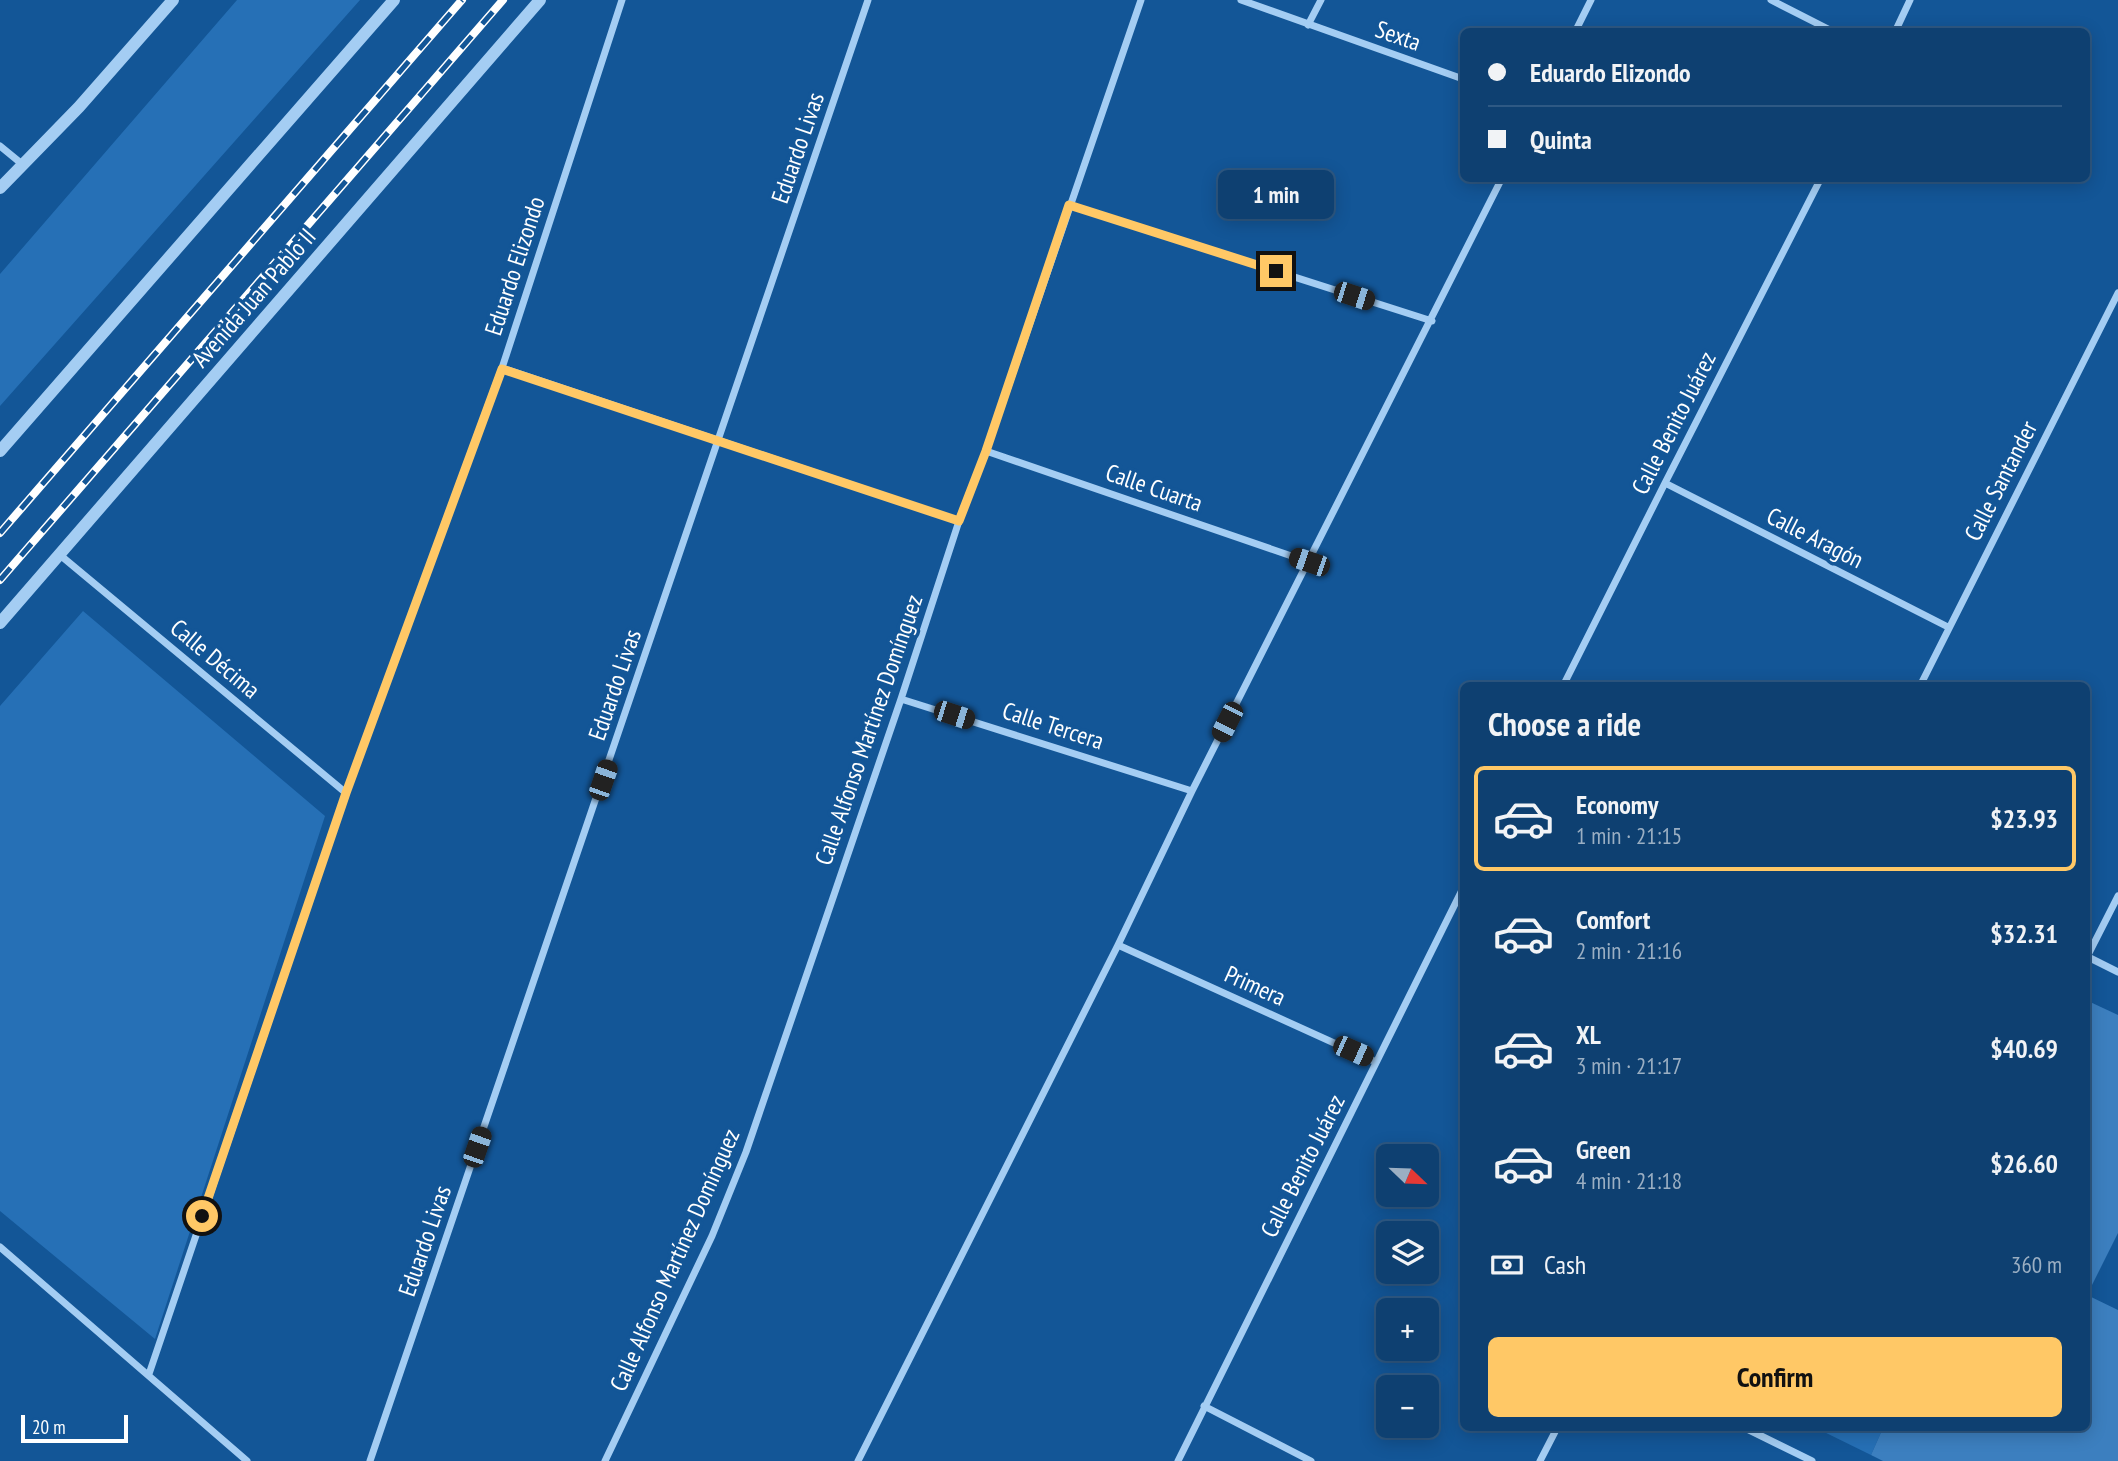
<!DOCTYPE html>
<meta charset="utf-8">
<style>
body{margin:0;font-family:"PT Sans Narrow",sans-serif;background:#174776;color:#f1f3f6;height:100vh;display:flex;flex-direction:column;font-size:26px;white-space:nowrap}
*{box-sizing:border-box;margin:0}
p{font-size:23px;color:#9bafc3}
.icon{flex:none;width:38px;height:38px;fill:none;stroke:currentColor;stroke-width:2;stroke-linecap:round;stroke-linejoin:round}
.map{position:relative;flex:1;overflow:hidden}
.sheet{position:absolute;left:1460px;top:682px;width:630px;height:749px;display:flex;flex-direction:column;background:#0e4071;border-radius:10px;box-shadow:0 4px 18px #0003,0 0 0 2px #2e5984}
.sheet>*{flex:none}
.hud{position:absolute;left:1460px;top:28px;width:630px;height:154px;border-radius:10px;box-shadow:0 4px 18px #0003,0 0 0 2px #2e5984;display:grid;align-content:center;height:154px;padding:0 28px;background:#0e4071}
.needle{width:46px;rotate:113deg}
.buttons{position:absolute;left:1376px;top:1144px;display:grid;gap:14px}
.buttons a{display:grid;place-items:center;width:63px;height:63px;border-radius:10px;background:#0e4071;box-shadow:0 4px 18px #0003,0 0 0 2px #2e5984;font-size:35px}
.scale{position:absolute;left:21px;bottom:18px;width:107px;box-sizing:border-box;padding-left:7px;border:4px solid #fff;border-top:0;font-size:19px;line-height:24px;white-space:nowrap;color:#fff;-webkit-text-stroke:5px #135697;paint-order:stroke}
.end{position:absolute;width:32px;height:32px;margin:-16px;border:9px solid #ffc866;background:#111;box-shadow:0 0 0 4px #111}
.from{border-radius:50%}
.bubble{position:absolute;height:49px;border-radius:10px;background:#0e4071;box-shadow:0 4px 18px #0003,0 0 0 2px #2e5984;font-size:23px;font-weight:700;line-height:49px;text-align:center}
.car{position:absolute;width:21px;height:42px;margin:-21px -10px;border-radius:9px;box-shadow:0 0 5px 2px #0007;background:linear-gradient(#222 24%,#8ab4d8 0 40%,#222 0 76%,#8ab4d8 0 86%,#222 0)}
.hud b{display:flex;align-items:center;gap:24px;height:66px;font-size:26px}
.hud b+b{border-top:2px solid #2e5984}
.hud i{width:18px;height:18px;background:#f1f3f6}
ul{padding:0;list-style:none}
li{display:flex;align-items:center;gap:21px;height:105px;margin:0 14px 10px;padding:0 14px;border:4px solid transparent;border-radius:10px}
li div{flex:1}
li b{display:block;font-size:26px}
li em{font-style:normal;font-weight:700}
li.on{border-color:#ffc866}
li>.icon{width:63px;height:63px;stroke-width:1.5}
h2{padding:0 28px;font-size:32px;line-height:84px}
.pay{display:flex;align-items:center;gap:18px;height:77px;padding:0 28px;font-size:26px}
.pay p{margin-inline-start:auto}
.cta{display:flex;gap:14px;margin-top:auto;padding:14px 28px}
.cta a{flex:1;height:80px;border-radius:10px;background:#ffc866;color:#111;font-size:28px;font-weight:700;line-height:80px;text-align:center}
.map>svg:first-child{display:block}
.green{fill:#2670b6}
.building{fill:#3c7fbf}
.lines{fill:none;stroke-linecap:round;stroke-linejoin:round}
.minor{stroke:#a4cdf3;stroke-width:7}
.tertiary{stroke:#a4cdf3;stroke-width:12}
.rail-casing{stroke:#fff;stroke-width:8}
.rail{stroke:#135697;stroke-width:5;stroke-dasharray:16;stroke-linecap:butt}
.route{stroke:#ffc866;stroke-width:9}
.labels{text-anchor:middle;stroke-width:7;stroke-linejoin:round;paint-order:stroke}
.street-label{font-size:24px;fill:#fff;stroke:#135697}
</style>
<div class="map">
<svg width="2118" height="1461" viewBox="0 0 2118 1461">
<rect width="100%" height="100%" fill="#135697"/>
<path class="green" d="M237 0H360L0 406V274Z
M83 611 325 816 155 1339 0 1211V706Z
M1816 1428H1883L1871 1455Z"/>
<path class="building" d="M2088 1001 2118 1015V1233L2087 1295 2118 1310V1461H1883L1871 1455 1883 1428H2086V1006Z"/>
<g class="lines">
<path class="minor" d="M1241 0 1463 79
M1771 0 1834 32
M1308 25 1321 0
M1575 32 1591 0
M1895 32 1910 0
M0 146 22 164
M1069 205 1432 321
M502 368 959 521
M986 451 1309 562
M1665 483 1948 627
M60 555 346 793
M1563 686 1665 483 1821 178
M1920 686 2118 293
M901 699 1192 791
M1118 945 1376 1062
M2086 956 2118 972
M2087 957 2118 896
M0 1247 247 1461
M149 1374 346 793 502 368 622 0
M1204 1406 1311 1461
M1745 1428 1812 1461
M370 1461 868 0
M605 1461 712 1236 746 1152 901 699 959 521 986 451 1141 0
M858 1461 1118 945 1192 791 1502 178
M1178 1461 1463 888
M1540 1461 1557 1428"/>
<path class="tertiary" d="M0 188 79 107 173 0
M0 451 394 0
M0 623 540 0"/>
<defs>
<path id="rail" d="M0 533 462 0
M0 580 503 0"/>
</defs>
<use href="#rail" class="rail-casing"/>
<use href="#rail" class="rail"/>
</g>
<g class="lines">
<path class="route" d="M202 1216 346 793 502 369 959 521 986 451 1069 205 1276 271"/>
</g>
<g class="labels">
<g class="street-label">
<text transform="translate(1398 36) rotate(19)" y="8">Sexta</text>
<text transform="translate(798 148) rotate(-71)" y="8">Eduardo Livas</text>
<text transform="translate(515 266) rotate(-72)" y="8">Eduardo Elizondo</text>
<text transform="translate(254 298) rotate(-49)" y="8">Avenida Juan Pablo II</text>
<text transform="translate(1674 423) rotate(-63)" y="8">Calle Benito Juárez</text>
<text transform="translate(2001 481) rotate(-63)" y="8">Calle Santander</text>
<text transform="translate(1154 488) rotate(19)" y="8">Calle Cuarta</text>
<text transform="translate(1815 538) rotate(27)" y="8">Calle Aragón</text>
<text transform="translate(215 659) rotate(40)" y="8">Calle Décima</text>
<text transform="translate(615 685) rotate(-71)" y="8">Eduardo Livas</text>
<text transform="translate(1053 726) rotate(18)" y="8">Calle Tercera</text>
<text transform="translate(869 730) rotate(-71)" y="8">Calle Alfonso Martínez Domínguez</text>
<text transform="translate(1255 986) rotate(24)" y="8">Primera</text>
<text transform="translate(1303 1166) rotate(-63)" y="8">Calle Benito Juárez</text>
<text transform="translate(425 1241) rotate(-71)" y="8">Eduardo Livas</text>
<text transform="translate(675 1260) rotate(-66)" y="8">Calle Alfonso Martínez Domínguez</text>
</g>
</g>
</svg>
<div class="buttons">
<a><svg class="needle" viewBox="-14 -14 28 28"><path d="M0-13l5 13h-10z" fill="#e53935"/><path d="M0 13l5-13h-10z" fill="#9bafc3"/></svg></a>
<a><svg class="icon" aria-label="layers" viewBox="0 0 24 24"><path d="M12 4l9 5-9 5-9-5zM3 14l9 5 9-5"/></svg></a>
<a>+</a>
<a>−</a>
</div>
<div class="scale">20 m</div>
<i class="end from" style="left:202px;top:1216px"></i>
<i class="end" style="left:1276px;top:271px"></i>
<div class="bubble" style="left:1218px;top:170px;width:116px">1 min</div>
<i class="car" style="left:1354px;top:296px;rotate:108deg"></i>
<i class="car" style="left:1309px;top:562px;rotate:289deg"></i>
<i class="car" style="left:954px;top:715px;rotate:108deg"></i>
<i class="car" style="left:1227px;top:722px;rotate:207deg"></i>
<i class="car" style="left:603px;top:780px;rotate:19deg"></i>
<i class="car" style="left:1353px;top:1051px;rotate:114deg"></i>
<i class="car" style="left:477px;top:1147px;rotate:19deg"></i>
<div class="hud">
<b><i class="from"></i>Eduardo Elizondo</b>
<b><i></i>Quinta</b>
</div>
<section class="sheet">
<h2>Choose a ride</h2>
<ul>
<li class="on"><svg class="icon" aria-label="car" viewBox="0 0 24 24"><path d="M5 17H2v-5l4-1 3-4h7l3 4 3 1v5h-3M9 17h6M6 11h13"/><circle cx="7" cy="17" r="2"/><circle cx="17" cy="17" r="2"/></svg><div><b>Economy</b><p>1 min · 21:15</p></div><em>$23.93</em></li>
<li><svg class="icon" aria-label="car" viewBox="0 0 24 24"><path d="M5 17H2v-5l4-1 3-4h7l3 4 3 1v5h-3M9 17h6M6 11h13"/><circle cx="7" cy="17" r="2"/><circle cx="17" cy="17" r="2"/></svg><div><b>Comfort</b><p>2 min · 21:16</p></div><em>$32.31</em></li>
<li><svg class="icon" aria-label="car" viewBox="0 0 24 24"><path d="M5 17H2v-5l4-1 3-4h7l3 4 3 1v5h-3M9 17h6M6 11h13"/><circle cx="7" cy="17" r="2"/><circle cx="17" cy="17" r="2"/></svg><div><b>XL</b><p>3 min · 21:17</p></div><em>$40.69</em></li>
<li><svg class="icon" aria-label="car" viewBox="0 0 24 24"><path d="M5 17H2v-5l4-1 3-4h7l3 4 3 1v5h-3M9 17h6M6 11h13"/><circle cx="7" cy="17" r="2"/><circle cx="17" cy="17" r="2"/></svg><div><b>Green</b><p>4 min · 21:18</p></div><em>$26.60</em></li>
</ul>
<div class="pay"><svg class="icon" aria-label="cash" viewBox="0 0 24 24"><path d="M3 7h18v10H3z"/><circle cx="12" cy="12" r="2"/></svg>Cash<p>360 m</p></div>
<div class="cta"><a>Confirm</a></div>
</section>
</div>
